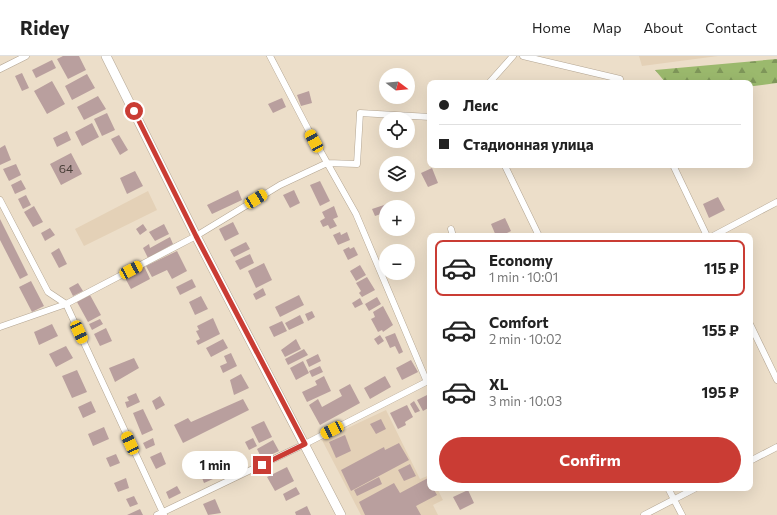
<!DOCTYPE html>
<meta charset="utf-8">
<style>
body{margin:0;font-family:Commissioner,sans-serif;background:#f6f6f6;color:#222;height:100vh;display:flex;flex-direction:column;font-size:15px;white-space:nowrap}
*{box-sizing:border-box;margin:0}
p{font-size:13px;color:#767676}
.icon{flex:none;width:22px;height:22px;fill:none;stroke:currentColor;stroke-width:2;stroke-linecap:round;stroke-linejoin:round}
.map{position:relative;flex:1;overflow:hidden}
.sheet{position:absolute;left:427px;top:177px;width:326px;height:258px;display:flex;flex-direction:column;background:#fff;border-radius:8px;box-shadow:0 4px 16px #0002}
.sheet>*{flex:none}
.banner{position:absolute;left:427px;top:24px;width:326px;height:88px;border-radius:8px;box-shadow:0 4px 16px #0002;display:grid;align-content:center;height:88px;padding:0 12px;background:#fff}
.needle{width:26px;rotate:106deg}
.tools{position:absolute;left:379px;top:12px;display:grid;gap:8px}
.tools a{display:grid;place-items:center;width:36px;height:36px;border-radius:50%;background:#fff;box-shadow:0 4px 16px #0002;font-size:20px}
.end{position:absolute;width:18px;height:18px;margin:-9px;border:5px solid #ca3c34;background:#fff;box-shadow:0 0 0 2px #fff}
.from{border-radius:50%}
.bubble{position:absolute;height:28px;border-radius:14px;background:#fff;box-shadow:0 4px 16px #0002;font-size:13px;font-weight:700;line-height:28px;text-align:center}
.car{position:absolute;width:12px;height:24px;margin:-12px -6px;border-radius:5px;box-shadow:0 0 3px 1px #0007;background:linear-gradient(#f5c518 24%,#345 0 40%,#f5c518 0 76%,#345 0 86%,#f5c518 0)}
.banner b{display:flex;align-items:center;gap:14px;height:38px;font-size:15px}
.banner b+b{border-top:1px solid #e0e0e0}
.banner i{width:10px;height:10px;background:#222}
ul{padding:7px 0 0;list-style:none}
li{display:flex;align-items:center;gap:12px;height:56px;margin:0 8px 6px;padding:0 4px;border:2px solid transparent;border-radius:8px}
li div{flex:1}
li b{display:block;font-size:15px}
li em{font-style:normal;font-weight:700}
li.on{border-color:#ca3c34}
li>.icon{width:36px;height:36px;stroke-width:1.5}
.action{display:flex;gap:8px;margin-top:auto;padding:8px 12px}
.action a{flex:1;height:46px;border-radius:24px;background:#ca3c34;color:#fff;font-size:16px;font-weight:700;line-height:46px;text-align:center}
header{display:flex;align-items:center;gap:24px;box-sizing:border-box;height:56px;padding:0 20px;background:#fff;border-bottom:1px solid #e0e0e0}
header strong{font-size:19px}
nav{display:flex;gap:22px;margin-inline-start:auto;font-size:14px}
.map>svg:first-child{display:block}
.built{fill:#e4d1b7}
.forest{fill:url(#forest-firs)}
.building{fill:#b99f9e}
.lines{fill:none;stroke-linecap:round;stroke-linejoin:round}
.street-casing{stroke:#b3a592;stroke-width:7}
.secondary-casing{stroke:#b3a592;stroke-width:10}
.street{stroke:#fff;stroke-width:6}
.secondary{stroke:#fff;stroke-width:9}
.route{stroke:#ca3c34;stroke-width:5}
.labels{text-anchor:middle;stroke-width:3;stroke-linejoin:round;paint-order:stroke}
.number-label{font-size:12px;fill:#493f39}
</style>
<header>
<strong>Ridey</strong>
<nav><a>Home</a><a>Map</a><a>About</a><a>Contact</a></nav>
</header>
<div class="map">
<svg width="777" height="459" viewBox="0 0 777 459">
<defs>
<pattern id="forest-firs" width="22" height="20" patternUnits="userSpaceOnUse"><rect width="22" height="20" fill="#9bb96d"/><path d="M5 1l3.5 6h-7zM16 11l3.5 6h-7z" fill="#7e9659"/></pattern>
</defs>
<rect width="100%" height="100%" fill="#ecdec9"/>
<path class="built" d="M639 0H718L642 10Z
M148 135 157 154 84 190 75 173Z
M386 354 420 423 430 419V432H437L443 444 433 449 438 459H361L322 384Z"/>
<path class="forest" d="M777 3V27L754 30H750V27H666L655 14Z"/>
<path class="building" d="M63 0H79L86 14 68 23 57 3Z
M52 4 56 12 36 22 32 14Z
M22 17 29 32 22 35 15 20Z
M87 18 95 32 72 44 65 30Z
M52 25 65 48 47 58 34 35Z
M309 35 312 47 301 50 297 39Z
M98 40 106 53 84 64 77 51Z
M282 42 286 51 273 57 268 48Z
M107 57 115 74 102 80 94 63Z
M92 67 99 81 82 90 75 76Z
M67 75 71 84 57 91 53 82Z
M119 79 128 94 120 99 111 83Z
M5 89 11 104 0 109V92Z
M71 97 82 118 61 129 50 108Z
M16 108 21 119 9 125 3 113Z
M432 112 438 127 428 131 421 117Z
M135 115 143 130 127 138 120 122Z
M21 124 26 133 15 138 11 129Z
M320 125 330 145 320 150 310 129Z
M238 134 242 144 212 158 207 149Z
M294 134 300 147 290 152 283 139Z
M26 139 31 149 23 153 18 143Z
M718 141 725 154 709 162 703 148Z
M396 145 397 151H386V161L384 157 375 160 372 153Z
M34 150 43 166 33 171 24 156Z
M334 150 338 161 333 163 337 170 330 173 328 169 323 171 320 165 325 162 322 156Z
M505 162 511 175 501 180H496L491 168Z
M0 163 28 219 20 223 0 184Z
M233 166 239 178 225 185 219 173Z
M143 168 147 174 140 179 136 173Z
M164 168 169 178 155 185 149 176Z
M50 172 55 179 45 185 41 177Z
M340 176 341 179 347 176 350 184 338 189 333 179Z
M170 181 173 188 148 202 143 192 149 188 150 192Z
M246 186 250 193 234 201 230 194Z
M349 191 350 193 354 191 358 199 348 204 343 194Z
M59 192 67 208 59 212 51 197Z
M177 195 187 215 172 223 167 214 152 221 146 210Z
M250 198 254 207 240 214 235 205Z
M264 207 272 224 256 232 248 215Z
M360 209 366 219 356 225 350 215Z
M144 210 150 223 131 233 124 220Z
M367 221 375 234 362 241 359 237 361 235 356 227Z
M192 223 196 231 180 239 176 231Z
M31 225 44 250 32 256 19 231Z
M78 227 83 235 73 240 69 232Z
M263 232 266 239 256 244 253 238Z
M90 239 101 259 88 266 77 246Z
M299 239 304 249 280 261 275 251Z
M201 240 208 253 195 259 189 246Z
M377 241 381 248 369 255 365 248Z
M360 242 363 248 355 252 352 247Z
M383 250 393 269 383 276 382 274 378 276 371 263 375 261 373 256Z
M312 255 315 261 308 265 305 258Z
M300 259 304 267 289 274 285 267Z
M213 262 220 278 198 289 196 285 200 283 196 275 199 274 197 270Z
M100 263 103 268 92 274 89 268Z
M282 265 287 275 274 281 269 271Z
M52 268 58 280 39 289 34 276Z
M106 272 112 285 100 290 94 278Z
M395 277 403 296 399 298 395 290 390 292 385 281Z
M380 279 384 285 378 289 374 283Z
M223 283 228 292 211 301 206 292Z
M296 283 301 293 285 301 281 294Z
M66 290 73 302 56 311 49 298Z
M304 293 308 299 288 309 285 303Z
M231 297 237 310 223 317 220 310 227 307 224 300Z
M318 298 321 305 309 311 306 304Z
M134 302 139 312 115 326 109 312Z
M411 304 418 316 402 324 396 312Z
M303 305 309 317 296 324 290 312Z
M320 310 323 316 312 321 309 315Z
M77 314 87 336 72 342 62 320Z
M241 318 249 332 234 339 230 324Z
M324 320 331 335 307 346 302 336 317 329 315 325Z
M385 320 391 331 370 343 364 332Z
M350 328 360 347 320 369 309 349 318 343 322 351 342 340 339 334Z
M136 337 140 346 127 352 125 346 129 345 127 341Z
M429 338 430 351 423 355 417 344Z
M160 340 165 349 156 354 152 345Z
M243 343 249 354 183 387 174 369 188 362 191 366Z
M91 345 96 356 83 362 78 351Z
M414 345 420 355 415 357 410 348Z
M407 349 413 361 405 366 406 369 398 373 390 357Z
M143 353 153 374 142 379 133 357Z
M381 363 386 373 376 378 370 368Z
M264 365 272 381 259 387 251 371Z
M104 371 109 383 93 390 88 378Z
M345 379 351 395 336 402 329 386Z
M153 382 155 389 146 393 143 387Z
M253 382 257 390 249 394 245 386Z
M273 384 279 395 262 403 257 393Z
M399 387 409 404 351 435 341 414 384 391 385 394Z
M161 396 166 408 156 413 150 401Z
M116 398 120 407 110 411 106 402Z
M410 408 416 420 404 425 398 414Z
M207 410 213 423 204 427 199 414Z
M287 411 294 425 275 435 267 421Z
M379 421 382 428 357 440 354 434Z
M126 422 129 432 118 436 114 427Z
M428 422 430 432H433L437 439 416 450 421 459H365L359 446 394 427 400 437Z
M177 430 181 437 169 443 166 436Z
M296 431 300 438 286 445 283 438Z
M468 434 474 447 460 454 453 441Z
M134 440 138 448 130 451 126 443Z
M215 443 221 457 208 459 203 448Z
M307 450 311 459H296L295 456Z
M140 453 143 459H127Z"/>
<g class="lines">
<defs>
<path id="street" d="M270 0 308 73 356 158 427 326
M523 0 620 23
M0 13 26 0
M489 27 513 0
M673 109 707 180
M506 112 539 180
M0 144 48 236 66 248 164 459
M451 173 453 180
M713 180 777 146
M750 268 777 324
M0 271 66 248 196 180 280 129 327 107 357 108 360 57 430 61
M750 405 777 391
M668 432 682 459
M157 459 305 388 430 324
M644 459 696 432"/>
<path id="secondary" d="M106 0 196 180 341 459"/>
</defs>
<use href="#street" class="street-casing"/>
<use href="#secondary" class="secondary-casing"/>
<use href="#street" class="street"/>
<use href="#secondary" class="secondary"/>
</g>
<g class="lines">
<path class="route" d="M134 55 196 180 305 388 262 409"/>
</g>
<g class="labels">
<g class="number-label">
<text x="66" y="117">64</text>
</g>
</g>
</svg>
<div class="tools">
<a><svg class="needle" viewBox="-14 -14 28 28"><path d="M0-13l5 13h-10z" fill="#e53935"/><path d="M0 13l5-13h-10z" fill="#767676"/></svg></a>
<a><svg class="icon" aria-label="locate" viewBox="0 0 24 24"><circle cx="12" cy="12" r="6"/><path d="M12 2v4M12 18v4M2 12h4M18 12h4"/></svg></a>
<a><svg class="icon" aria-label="layers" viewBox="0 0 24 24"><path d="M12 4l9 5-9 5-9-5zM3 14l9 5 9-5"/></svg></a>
<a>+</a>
<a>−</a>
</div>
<i class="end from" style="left:134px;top:55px"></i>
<i class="end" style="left:262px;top:409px"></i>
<div class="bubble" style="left:182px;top:395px;width:66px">1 min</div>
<i class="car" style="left:314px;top:85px;rotate:331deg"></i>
<i class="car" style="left:256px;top:143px;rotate:58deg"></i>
<i class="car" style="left:131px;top:214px;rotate:62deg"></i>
<i class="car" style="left:79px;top:276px;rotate:155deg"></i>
<i class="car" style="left:332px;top:374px;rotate:243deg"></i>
<i class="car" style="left:130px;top:387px;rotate:335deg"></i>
<div class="banner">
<b><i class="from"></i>Леис</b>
<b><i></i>Стадионная улица</b>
</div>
<section class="sheet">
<ul>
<li class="on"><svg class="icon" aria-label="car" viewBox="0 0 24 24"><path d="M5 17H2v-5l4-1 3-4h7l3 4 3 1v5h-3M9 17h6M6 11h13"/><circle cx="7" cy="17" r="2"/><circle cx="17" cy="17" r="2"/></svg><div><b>Economy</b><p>1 min · 10:01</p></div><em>115 ₽</em></li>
<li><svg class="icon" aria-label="car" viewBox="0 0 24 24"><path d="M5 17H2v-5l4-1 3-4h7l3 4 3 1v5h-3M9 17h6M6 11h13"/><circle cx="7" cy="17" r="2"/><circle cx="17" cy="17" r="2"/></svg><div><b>Comfort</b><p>2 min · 10:02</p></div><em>155 ₽</em></li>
<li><svg class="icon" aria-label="car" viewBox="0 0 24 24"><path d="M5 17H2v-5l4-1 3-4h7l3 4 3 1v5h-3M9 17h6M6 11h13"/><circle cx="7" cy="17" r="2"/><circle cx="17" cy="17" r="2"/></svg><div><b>XL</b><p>3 min · 10:03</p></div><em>195 ₽</em></li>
</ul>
<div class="action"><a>Confirm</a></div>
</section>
</div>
